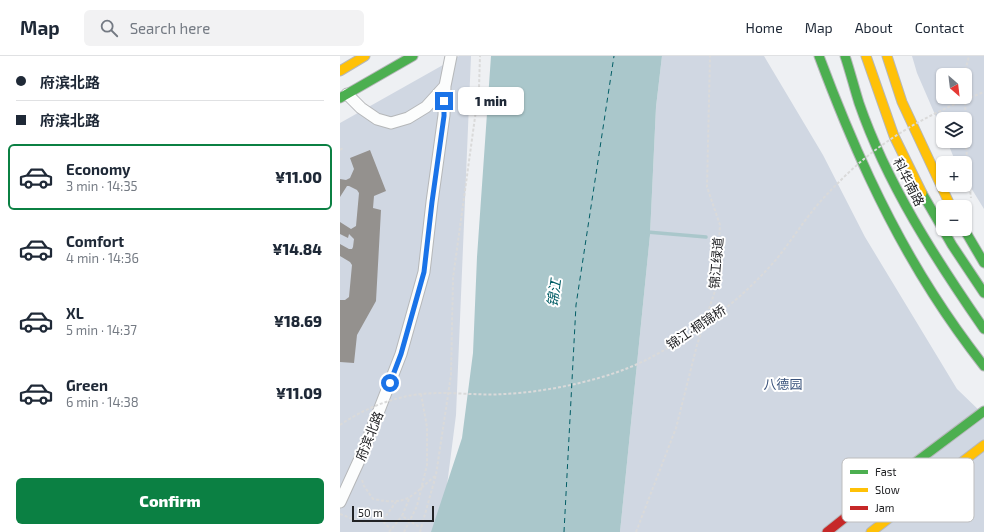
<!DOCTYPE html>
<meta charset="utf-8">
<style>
body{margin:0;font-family:"Exo 2","Noto Sans SC",sans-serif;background:#f2f2f3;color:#1f2937;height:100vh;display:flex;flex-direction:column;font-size:15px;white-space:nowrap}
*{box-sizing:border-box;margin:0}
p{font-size:13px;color:#747a83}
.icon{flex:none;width:22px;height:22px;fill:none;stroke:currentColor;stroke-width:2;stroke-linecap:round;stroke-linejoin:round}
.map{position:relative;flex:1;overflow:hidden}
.side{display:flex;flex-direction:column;background:#fff;width:340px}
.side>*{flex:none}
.banner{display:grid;align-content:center;height:88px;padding:0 16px;background:#fff}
.needle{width:26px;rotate:152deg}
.fabs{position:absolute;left:596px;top:12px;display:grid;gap:8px}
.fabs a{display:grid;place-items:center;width:36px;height:36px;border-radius:6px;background:#fff;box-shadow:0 1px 3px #0004;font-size:20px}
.scale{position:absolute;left:12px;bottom:10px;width:82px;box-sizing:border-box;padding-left:4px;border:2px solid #222326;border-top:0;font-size:11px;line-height:14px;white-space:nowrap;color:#222326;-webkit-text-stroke:3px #fff;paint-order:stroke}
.end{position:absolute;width:18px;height:18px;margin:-9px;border:5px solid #1a73e8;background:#fff;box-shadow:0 0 0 2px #fff}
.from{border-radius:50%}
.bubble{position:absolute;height:28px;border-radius:6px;background:#fff;box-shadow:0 1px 3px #0004;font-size:13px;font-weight:800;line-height:28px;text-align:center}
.banner b{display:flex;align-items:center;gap:14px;height:38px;font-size:15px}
.banner b+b{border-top:1px solid #e0e1e3}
.banner i{width:10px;height:10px;background:#1f2937}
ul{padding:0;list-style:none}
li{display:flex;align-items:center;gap:12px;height:66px;margin:0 8px 6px;padding:0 8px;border:2px solid transparent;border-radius:6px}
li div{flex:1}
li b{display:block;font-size:15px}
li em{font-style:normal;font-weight:800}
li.selected{border-color:#0b8043}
li>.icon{width:36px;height:36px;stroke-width:1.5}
.action{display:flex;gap:8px;margin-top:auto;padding:8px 16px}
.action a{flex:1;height:46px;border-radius:6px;background:#0b8043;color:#fff;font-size:16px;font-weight:800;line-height:46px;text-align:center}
header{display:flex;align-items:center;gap:24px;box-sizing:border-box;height:56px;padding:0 20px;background:#fff;border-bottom:1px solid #e0e1e3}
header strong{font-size:19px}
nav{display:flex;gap:22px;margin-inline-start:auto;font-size:14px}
.search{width:280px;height:36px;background:#f2f2f3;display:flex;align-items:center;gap:10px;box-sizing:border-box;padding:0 14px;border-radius:6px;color:#747a83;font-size:15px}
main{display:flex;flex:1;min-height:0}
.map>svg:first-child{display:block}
.green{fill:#d0d7e2;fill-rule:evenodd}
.water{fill:#aac7cb}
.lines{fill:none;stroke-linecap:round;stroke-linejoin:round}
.stream{stroke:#aac7cb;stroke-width:3.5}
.ferry{stroke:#035e66;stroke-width:1;stroke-dasharray:5 4;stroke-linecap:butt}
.building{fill:#94918e}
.street-casing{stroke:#b5b7b9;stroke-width:13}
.fast-casing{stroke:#b5b7b9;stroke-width:11}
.slow-casing{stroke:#b5b7b9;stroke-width:11}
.jam-casing{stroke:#b5b7b9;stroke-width:11}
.path{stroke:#dadada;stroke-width:2;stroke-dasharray:3 2;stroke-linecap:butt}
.street{stroke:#fcfdfd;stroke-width:11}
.fast{stroke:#4caf50;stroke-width:9}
.slow{stroke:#ffc107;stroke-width:9}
.jam{stroke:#c62828;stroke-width:9}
.path-bridge{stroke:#dadada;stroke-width:2;stroke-dasharray:3 2;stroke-linecap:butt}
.route{stroke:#1a73e8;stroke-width:5}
.labels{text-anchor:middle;stroke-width:4;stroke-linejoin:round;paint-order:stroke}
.street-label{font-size:13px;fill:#222326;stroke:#fff}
.park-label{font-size:13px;fill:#38517a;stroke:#fff}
.water-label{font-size:14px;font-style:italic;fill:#035e66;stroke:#fff}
.key{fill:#fff;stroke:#bdbdbe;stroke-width:1}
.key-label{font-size:11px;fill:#222326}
</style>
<header>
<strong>Map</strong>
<div class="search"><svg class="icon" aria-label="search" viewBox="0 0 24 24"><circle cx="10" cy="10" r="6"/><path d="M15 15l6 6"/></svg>Search here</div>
<nav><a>Home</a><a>Map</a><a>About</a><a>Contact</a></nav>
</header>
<main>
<section class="side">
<div class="banner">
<b><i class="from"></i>府滨北路</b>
<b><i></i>府滨北路</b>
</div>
<ul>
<li class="selected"><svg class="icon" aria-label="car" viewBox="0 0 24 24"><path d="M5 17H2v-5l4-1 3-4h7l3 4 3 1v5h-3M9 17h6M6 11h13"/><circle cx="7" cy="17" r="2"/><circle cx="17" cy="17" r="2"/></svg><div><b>Economy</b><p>3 min · 14:35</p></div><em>¥11.00</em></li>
<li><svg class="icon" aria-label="car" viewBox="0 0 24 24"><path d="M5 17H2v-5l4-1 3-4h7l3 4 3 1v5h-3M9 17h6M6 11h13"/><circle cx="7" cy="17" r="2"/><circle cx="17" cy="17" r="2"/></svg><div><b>Comfort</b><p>4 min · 14:36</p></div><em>¥14.84</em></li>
<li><svg class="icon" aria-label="car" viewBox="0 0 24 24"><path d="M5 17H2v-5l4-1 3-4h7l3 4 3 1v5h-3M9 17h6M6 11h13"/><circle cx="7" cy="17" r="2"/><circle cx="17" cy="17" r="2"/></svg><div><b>XL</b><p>5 min · 14:37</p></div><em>¥18.69</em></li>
<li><svg class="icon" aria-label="car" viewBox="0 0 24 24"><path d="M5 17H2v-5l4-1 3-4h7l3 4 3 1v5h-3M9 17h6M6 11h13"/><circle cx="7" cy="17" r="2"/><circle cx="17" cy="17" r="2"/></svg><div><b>Green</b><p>6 min · 14:38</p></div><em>¥11.09</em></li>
</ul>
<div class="action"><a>Confirm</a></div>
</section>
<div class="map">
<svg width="644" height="476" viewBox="0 0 644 476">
<rect width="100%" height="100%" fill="#eef0f3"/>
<path class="green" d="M119 0H131L116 359 101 476H0V67Z
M322 0H424L483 99 525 181 617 333 644 359V476H280L310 179 316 51Z
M572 0H644V153L625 122V107H616L607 85H625V63H603V77L577 17ZM603 19H625V41H603Z"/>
<path class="water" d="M151 0H322L316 51 310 179 280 476H91L122 382 133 297 137 201Z"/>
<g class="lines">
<path class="stream" d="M307 176 366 181"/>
<path class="ferry" d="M224 476 236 249 274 0"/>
</g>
<path class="building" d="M30 94 46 135 34 140 33 152 41 154 36 245 17 279 14 307 0 306V244H5L9 241 12 209 10 206 0 200V188L9 193H12L13 191 14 183 9 178 8 182 0 178V166L11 173 16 170 19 137 17 134 9 130H7L0 141V123L6 124 10 122 14 113 10 102Z"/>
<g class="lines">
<defs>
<path id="street" d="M7 38 21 52 37 63 51 67 68 62 86 51 105 30 111 0
M0 446 22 398 61 298 84 216 92 146 104 59 105 30"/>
<path id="fast" d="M479 0C510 83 545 163 593 238 609 263 626 287 644 310
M505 0C510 15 514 31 519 47 547 128 595 202 644 273
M0 42 73 0
M582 137 612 189 644 237
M624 173 644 207
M564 415 644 355"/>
<path id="slow" d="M526 0 554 80 582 137
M547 0 562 46 611 151
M0 15 25 0
M531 476 644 389"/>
<path id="jam" d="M487 476 564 415"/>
</defs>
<use href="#street" class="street-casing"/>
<use href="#fast" class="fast-casing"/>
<use href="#slow" class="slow-casing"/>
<use href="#jam" class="jam-casing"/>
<path class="path" d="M624 19 629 0
M625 41 627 109 631 142
M0 94 4 91
M22 424 24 430 33 443C68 450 70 441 95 420
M69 443 62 460 81 472
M0 458 21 466 43 465 51 474
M43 464 56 446
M49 476 62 460
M80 476 96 419 111 319 113 222 139 32 140 0
M296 476 336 372 357 289 376 232 380 169 367 131 370 0"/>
<use href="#street" class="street"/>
<use href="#fast" class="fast"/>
<use href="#slow" class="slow"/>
<use href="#jam" class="jam"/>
<path class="path-bridge" d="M0 369C23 353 53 341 81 338 109 335 137 340 164 338 208 336 265 324 304 305 351 281 398 247 433 207 448 190 460 170 474 153 483 142 493 132 503 122 542 83 592 56 644 36
M64 476 77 450 87 409V371L81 338"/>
</g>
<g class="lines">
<path class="route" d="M50 327 61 298 84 216 92 146 104 60V45"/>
</g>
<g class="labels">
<g class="street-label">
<text transform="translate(569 126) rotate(63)" y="5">科华南路</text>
<text transform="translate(376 207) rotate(-85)" y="5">锦江绿道</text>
<text transform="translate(356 271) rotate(-34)" y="5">锦江·桐锦桥</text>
<text transform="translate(29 380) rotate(-68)" y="5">府滨北路</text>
</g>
<g class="park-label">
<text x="443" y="333">八德园</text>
</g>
<g class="water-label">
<text transform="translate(214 237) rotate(-82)" y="5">锦江</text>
</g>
</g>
<rect x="502" y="402" width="132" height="64" rx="6" class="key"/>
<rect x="510" y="414" width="18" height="4" fill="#4caf50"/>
<rect x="510" y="432" width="18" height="4" fill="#ffc107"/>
<rect x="510" y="450" width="18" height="4" fill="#c62828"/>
<g class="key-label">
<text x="535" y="420">Fast</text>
<text x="535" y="438">Slow</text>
<text x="535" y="456">Jam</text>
</g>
</svg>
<div class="fabs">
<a><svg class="needle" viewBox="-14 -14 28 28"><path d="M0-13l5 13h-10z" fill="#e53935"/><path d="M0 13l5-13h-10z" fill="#747a83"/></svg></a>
<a><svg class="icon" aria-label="layers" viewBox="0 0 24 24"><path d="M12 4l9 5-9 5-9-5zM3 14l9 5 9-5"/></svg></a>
<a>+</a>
<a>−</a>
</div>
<div class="scale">50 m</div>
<i class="end from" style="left:50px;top:327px"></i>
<i class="end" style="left:104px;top:45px"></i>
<div class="bubble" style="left:118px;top:31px;width:66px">1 min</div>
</div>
</main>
